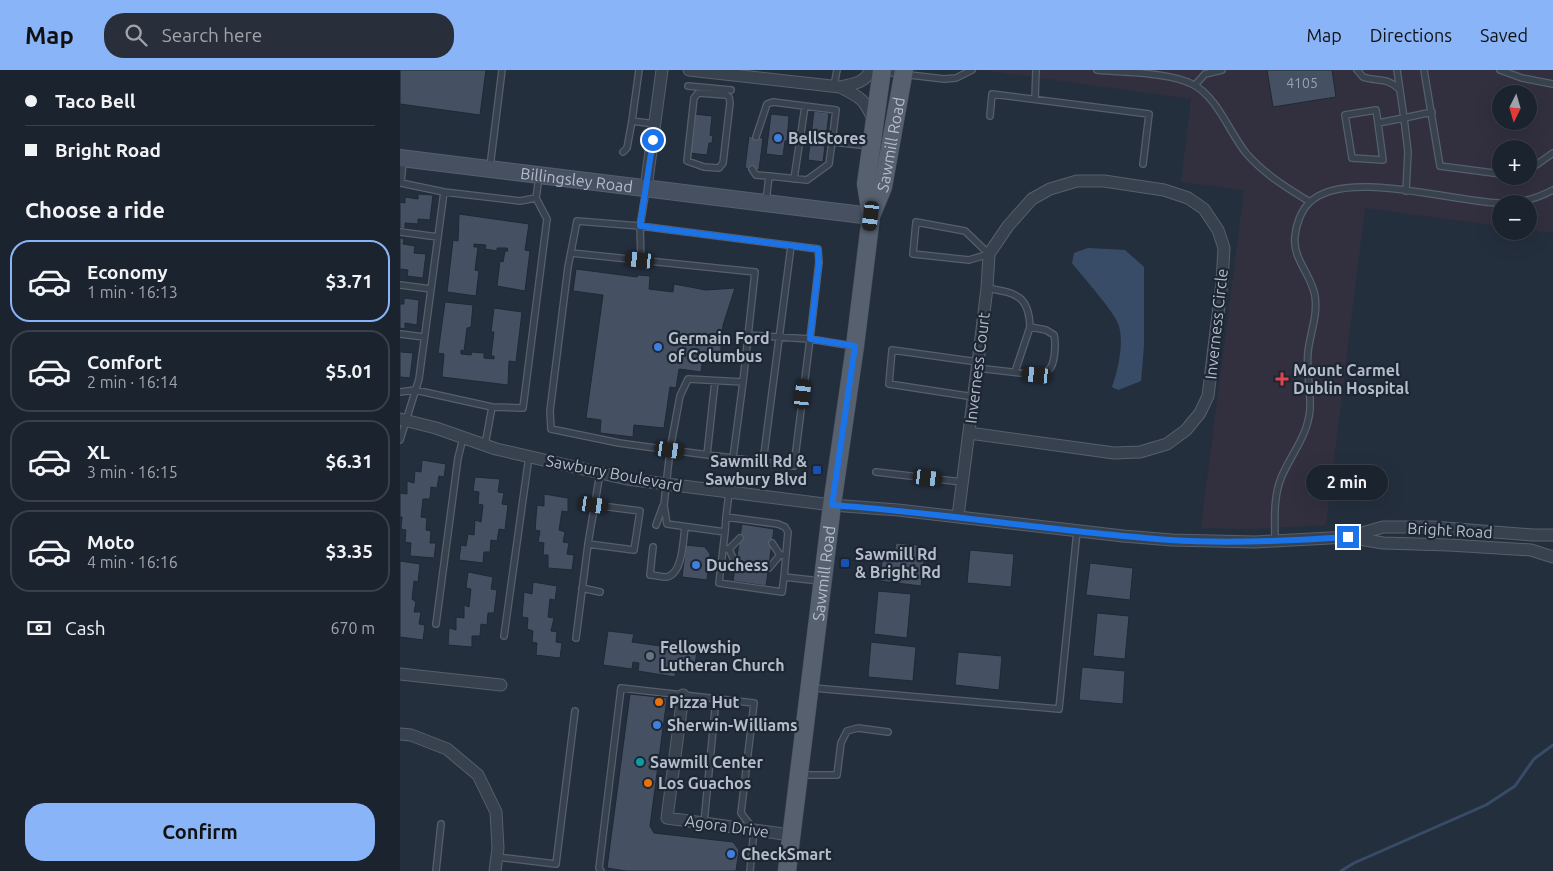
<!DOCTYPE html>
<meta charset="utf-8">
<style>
body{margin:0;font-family:Ubuntu,sans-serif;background:#282f3a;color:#f1f3f6;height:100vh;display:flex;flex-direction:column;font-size:19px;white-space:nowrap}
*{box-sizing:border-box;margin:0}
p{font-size:16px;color:#a0a4aa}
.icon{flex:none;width:28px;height:28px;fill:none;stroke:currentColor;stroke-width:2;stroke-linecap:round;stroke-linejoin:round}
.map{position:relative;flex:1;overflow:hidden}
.details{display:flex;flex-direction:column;background:#1b232e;width:400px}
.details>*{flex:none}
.hud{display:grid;align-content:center;height:110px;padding:0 25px;background:#1b232e}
.needle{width:32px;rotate:185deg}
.controls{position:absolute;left:1092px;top:15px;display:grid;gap:10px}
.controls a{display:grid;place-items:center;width:45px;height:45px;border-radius:50%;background:#1b232e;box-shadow:0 5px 20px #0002,0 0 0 1px #39404a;font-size:25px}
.end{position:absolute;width:22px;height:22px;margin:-11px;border:6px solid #1a73e8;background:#fff;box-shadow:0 0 0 2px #fff}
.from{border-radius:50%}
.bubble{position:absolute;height:35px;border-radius:18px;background:#1b232e;box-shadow:0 5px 20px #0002,0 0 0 1px #39404a;font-size:16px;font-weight:600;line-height:35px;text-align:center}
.car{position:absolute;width:15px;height:30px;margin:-15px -8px;border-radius:6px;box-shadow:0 0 4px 1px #0007;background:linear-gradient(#222 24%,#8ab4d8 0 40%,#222 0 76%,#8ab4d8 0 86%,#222 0)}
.hud b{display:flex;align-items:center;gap:18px;height:48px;font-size:19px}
.hud b+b{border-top:1px solid #39404a}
.hud i{width:12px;height:12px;background:#f1f3f6}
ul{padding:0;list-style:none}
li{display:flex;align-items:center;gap:15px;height:82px;margin:0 10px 8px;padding:0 15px;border:2px solid #39404a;border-radius:20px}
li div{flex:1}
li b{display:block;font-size:19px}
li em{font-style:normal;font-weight:600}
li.active{border-color:#8ab4f8}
li>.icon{width:45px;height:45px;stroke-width:1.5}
h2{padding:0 25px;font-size:22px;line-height:60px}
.pay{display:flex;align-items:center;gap:12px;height:55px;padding:0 25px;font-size:19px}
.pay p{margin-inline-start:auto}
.action{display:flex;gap:10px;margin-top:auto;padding:10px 25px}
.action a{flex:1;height:58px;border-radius:20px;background:#8ab4f8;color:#111;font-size:20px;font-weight:600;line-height:58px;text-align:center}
header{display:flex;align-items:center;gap:30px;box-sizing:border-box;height:70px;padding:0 25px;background:#8ab4f8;color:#111}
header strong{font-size:24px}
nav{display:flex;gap:28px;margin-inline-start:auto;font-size:18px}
.search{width:350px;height:45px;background:#282f3a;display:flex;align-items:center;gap:12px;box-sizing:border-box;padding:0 18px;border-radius:20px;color:#a0a4aa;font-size:19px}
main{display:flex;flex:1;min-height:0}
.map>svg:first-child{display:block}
.medical{fill:#32303f;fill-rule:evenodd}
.water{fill:#394c67}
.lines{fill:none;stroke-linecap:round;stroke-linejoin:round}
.stream{stroke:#394c67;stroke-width:3}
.building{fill:#455162;stroke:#1f2835}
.lane-casing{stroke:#565f6c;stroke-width:8}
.street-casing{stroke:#565f6c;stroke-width:13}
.secondary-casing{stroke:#565f6c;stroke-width:18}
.primary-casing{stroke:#414a57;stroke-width:19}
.lane{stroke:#38414e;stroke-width:5.5}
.street{stroke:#38414e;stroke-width:11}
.secondary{stroke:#465061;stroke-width:16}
.primary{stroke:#56606e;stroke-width:18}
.route{stroke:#1a73e8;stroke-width:6}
.shop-dot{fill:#3f7fe0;stroke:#1d2633;stroke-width:2}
.health-dot{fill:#e0444e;stroke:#1d2633;stroke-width:2}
.transit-dot{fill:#1a4fb4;stroke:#1d2633;stroke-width:2}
.worship-dot{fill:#6b7280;stroke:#1d2633;stroke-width:2}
.food-dot{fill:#e8710a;stroke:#1d2633;stroke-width:2}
.culture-dot{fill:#0f9aa8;stroke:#1d2633;stroke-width:2}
.labels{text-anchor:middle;stroke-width:4.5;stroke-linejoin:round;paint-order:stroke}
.number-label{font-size:14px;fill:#98a1af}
.poi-label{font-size:16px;font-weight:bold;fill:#b4bcc9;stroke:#1d2633;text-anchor:start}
.street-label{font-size:16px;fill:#b4bcc9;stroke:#1d2633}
</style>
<header>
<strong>Map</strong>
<div class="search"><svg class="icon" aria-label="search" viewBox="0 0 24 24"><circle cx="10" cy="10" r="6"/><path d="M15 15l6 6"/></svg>Search here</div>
<nav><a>Map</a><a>Directions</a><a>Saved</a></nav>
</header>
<main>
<section class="details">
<div class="hud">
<b><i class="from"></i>Taco Bell</b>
<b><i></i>Bright Road</b>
</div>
<h2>Choose a ride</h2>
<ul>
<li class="active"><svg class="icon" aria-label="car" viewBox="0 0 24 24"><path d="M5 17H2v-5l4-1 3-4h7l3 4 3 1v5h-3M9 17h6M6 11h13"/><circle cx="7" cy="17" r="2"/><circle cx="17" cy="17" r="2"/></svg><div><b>Economy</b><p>1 min · 16:13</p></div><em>$3.71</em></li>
<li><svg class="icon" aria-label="car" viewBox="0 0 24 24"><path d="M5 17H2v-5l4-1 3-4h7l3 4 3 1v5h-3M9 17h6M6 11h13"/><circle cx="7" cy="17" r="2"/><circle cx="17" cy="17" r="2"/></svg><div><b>Comfort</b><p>2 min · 16:14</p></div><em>$5.01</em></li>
<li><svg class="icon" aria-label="car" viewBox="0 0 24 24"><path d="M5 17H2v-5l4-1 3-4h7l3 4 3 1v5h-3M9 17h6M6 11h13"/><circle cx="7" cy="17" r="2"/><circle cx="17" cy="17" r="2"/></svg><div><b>XL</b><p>3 min · 16:15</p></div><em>$6.31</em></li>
<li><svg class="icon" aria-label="car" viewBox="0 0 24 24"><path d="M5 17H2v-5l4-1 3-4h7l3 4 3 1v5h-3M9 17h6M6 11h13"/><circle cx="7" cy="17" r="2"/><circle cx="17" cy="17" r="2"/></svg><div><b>Moto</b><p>4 min · 16:16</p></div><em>$3.35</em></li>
</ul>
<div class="pay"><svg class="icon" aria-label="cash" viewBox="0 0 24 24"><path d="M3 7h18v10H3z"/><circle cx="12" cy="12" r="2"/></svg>Cash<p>670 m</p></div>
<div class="action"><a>Confirm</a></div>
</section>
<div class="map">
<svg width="1153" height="801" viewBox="0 0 1153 801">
<rect width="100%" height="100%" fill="#242f3e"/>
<path class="medical" d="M583 0H1153V163L1129 160V134H1101V156L965 138 926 455 854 459 801 458 844 120 781 112 791 29ZM1101 24H1129V51H1101ZM1101 79H1129V106H1101Z"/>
<path class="water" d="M688 178 725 180 744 197V276L741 311 718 320 712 317C718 299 724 275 719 256 715 242 682 206 672 193L674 183Z"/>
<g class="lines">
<path class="stream" d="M941 801 954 793 1086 735 1115 716 1134 689 1153 675"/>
</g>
<path class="building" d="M0 0H86L80 45 0 34Z
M867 0H932L936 27 873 37Z
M414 41 429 43 423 92 408 90Z
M294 44 312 46 310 65 313 66 312 73H309L307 85 289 83Z
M371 44 389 46 387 71H385L383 86 366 84Z
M349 66 363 68 359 100 345 98Z
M18 124 33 125 30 150 18 149V154L5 153V159L0 158V132L5 133V127L18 129Z
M59 144 129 154 125 180 130 181 125 221 97 216 100 191 103 192 105 181H108L107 178H97V181L85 179 86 175 74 174V177H78L75 200 79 201 76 226 47 222 53 170 58 171Z
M0 168 4 169 3 174 15 176 14 183 26 184 23 208 7 206 8 200 0 199Z
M176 199 237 207 238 205 250 206 249 219 273 222 274 214 306 220 335 218 323 255 320 290 303 287 301 302 279 299 276 318 270 317 264 358 234 355 233 367 200 363 201 350 186 348 203 225 173 221Z
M4 228 19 230 17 255 5 253V259L0 258V234H4Z
M45 232 73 235 71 257 67 258 64 281 61 280V284L71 285 72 282 84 283V288L94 289V286H91L94 262H91L94 238 122 242 116 292 109 291 108 315 42 307 44 284 38 283Z
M0 276H1V282L13 283 10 308 0 307Z
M22 390 46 394 44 407 39 406 37 418 31 417 30 429H23L21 447 27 448 26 460 31 461 30 473H36L34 488 10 486 11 473 5 472 6 460 1 459 2 447H0V423L7 424V411L14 413 15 401 21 402Z
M75 407 100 409 98 422 104 423 102 434 108 435 105 460 99 459 97 471 91 470 90 482H84L83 493 59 490 61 475 66 476 68 464 74 465 75 450 81 452 83 435 78 434 79 422 73 421Z
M144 424 168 428V442L162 441 159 460 165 462 163 472 169 473 167 484 174 485 172 500 148 498V485H143L144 473 138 472 140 461 135 460 137 435 144 436Z
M342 454 374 459 366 516 333 511Z
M496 473 526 476 521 516 480 511 483 481 494 483Z
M286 475 305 477 310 484 307 510 282 507Z
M570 480 614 484 611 517 567 513Z
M0 491 20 494 18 512 14 511 12 529 16 532 14 542H21L19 554 25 555 23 570 0 567Z
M690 493 733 498 730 530 686 525Z
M68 502 93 507 91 519 97 520 94 543H88L87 555 81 554 80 566H72V577L48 575 49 558 56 560V547L64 548V535L69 537 71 519 66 518Z
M133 512 157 516 155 530 150 529 148 547 154 548 151 561 157 562 156 572 162 573 160 588 136 585 137 573 132 572 133 561 127 559 128 548 122 547 124 522 132 524Z
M478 521 511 524 507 568 474 564Z
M697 543 729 546 725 589 693 586Z
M208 561 234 564 232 572 260 576 261 569 271 570 270 577 297 581 294 601 276 599 275 607 238 601 239 593 233 592 232 599 203 595Z
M471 572 516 577 513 611 468 607Z
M558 582 602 586 599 620 555 615Z
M682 597 725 601 723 634 679 630Z
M230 624 267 628 250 756 254 763 333 772 339 780 336 801H226L207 798Z"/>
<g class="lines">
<defs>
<path id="lane" d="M697 0C724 3 769 2 792 14 817 26 829 62 846 83 864 104 887 118 910 132
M957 0 963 7C978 12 987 7 999 19
M1024 0 1040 96 1101 104
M1100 0 1122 8 1153 14
M484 2 544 9 556 8 572 0
M795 15 805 4 822 0
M288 16 331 20
M434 16 437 0
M298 23 326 25 329 27 330 33 323 93 319 98 304 97 287 91 294 28Z
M635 29 636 0
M590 46 592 24 749 44 743 94
M232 51 239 0
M978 53 976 40 945 45 952 88 983 90 978 53 1004 48 997 0
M356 67 367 34 373 32 436 40 432 72
M223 82 227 78 232 51 255 54
M3 91 1 113 44 122
M90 97 102 0
M352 99 356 105 369 106
M1129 100 1153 83
M394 109 405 36
M246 120 240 156 177 151 168 197 150 341 151 359 219 373 270 380 264 435 267 454 325 462 319 513 382 522 384 507
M1006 121 1008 82 1004 48 1032 42
M366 132 369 106 407 110 429 94 432 72 469 76
M516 152 565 161 589 184 569 190 513 184Z
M0 162 38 167
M171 183 355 202 343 312 288 309 280 326 270 380 394 396 410 269 348 265
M241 190 240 156 418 179 419 192 410 269 453 276
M0 215 31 219
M0 264 24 267
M577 298 637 305C642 304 648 302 651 297 655 290 656 273 654 265L646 260 630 257C629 224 614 223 587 218
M615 302 630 257
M0 322 15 320 92 337
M574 327 489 314 492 280 578 292
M0 370 19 309 44 122 120 131 136 128
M85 375 92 337 123 338 147 149 136 128 139 107
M307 385 315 311
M333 388 343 312
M363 392 391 176
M476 402 562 412
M326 447 329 423
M256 455 263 436
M325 462 326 447 378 454 385 457 388 462 384 507 420 511
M875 471C875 449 873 429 881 408 891 384 908 366 910 339 911 320 906 301 908 282 910 263 918 246 915 226 912 205 892 189 895 166 896 155 901 140 910 132 945 98 1053 132 1099 133 1118 134 1136 129 1153 120
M372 473 380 485
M188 474 234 480 240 441 194 435
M253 477 250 505C255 505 261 507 266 507 283 505 283 470 285 457
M323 479H329L336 495
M329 479 340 468
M369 498 380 485 386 486
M182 518 200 522
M36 554 58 388 63 368
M104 566 129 386
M176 568 188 474 200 403
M413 618 659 639 677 461
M401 705H437L441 673 447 661 458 658 488 662
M304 753 316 629
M97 787 156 794 175 641
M36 801 41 754
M201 801 199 798 221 618 354 633 341 743 354 760 350 801"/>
<path id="street" d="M289 0 440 17C452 14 466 13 470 0
M440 17C462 28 464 29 474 51
M246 118 262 0
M0 349 36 358 96 379 227 409 432 435 498 440 723 466 772 470 855 472 948 467 983 473 1049 475 1131 480 1153 487
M558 446 578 292 587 218 589 184 608 156 632 129 650 119 677 111H704L764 120 788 128 804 139 818 160 824 178 822 212 808 326 800 343 786 360 767 374 740 382 714 383 569 363
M952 466 983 457H1033L1133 465H1153
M0 604 101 615
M283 625 267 748 391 765
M0 664 11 665 47 679 78 705 96 742 98 778 95 801"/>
<g id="secondary">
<path id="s1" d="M0 88 471 146"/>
</g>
<g id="primary">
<path d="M471 145 466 114 482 0"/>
<path id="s2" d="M387 801 432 435 455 276 471 146 483 117 504 0"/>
</g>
</defs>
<use href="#lane" class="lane-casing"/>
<use href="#street" class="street-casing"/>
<use href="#secondary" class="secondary-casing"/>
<use href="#primary" class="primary-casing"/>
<use href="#lane" class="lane"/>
<use href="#street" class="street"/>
<use href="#secondary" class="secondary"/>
<use href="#primary" class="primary"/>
</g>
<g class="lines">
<path class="route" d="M253 70 240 156 418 179 419 192 410 269 455 276 432 435C545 443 657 462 770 470 829 474 889 471 948 467"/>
</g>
<g class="shop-dot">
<circle cx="378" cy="68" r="5"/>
<circle cx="258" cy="277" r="5"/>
<circle cx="296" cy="495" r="5"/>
<circle cx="257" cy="655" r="5"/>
<circle cx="331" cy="784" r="5"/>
</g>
<path class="health-dot" d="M879.5 301.5h5v5h5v5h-5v5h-5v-5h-5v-5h5z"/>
<g class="transit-dot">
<rect x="412" y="395" width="10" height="10" rx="2.5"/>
<rect x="440" y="488" width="10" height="10" rx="2.5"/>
</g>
<circle class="worship-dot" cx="250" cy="586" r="5"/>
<g class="food-dot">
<circle cx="259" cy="632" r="5"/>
<circle cx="248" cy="713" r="5"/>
</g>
<circle class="culture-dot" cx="240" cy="692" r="5"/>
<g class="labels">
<g class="number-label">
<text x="902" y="18">4105</text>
</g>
<g class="poi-label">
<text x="388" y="74">BellStores</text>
<text x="268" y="274">Germain Ford<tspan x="268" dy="18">of Columbus</tspan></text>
<text x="893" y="306">Mount Carmel<tspan x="893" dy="18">Dublin Hospital</tspan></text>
<text x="407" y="397" text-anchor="end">Sawmill Rd &amp;<tspan x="407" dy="18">Sawbury Blvd</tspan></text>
<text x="455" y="490">Sawmill Rd<tspan x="455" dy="18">&amp; Bright Rd</tspan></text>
<text x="306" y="501">Duchess</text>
<text x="260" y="583">Fellowship<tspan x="260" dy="18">Lutheran Church</tspan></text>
<text x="269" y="638">Pizza Hut</text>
<text x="267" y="661">Sherwin-Williams</text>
<text x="250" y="698">Sawmill Center</text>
<text x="258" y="719">Los Guachos</text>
<text x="341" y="790">CheckSmart</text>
</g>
<g class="street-label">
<text dy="6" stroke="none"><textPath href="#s2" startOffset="735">Sawmill Road</textPath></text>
<text dy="6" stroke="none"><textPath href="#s1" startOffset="178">Billingsley Road</textPath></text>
<text transform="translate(816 254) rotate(-84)" y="6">Inverness Circle</text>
<text transform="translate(577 298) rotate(-83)" y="6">Inverness Court</text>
<text transform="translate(214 403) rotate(11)" y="6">Sawbury Boulevard</text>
<text transform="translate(1050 460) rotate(3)" y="6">Bright Road</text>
<text dy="6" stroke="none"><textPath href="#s2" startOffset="300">Sawmill Road</textPath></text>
<text transform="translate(327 756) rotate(8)" y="6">Agora Drive</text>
</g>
</g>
</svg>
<div class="controls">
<a><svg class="needle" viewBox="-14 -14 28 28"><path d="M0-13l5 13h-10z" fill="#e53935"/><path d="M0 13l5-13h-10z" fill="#a0a4aa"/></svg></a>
<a>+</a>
<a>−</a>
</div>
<i class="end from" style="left:253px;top:70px"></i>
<i class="end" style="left:948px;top:467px"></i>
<div class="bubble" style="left:906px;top:395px;width:82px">2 min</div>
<i class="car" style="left:471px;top:146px;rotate:187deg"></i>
<i class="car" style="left:240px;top:190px;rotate:276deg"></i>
<i class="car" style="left:637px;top:305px;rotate:276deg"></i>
<i class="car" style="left:403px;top:324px;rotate:7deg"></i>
<i class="car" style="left:270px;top:380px;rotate:98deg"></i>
<i class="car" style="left:528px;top:408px;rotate:97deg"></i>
<i class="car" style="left:194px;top:435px;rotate:98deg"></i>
</div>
</main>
